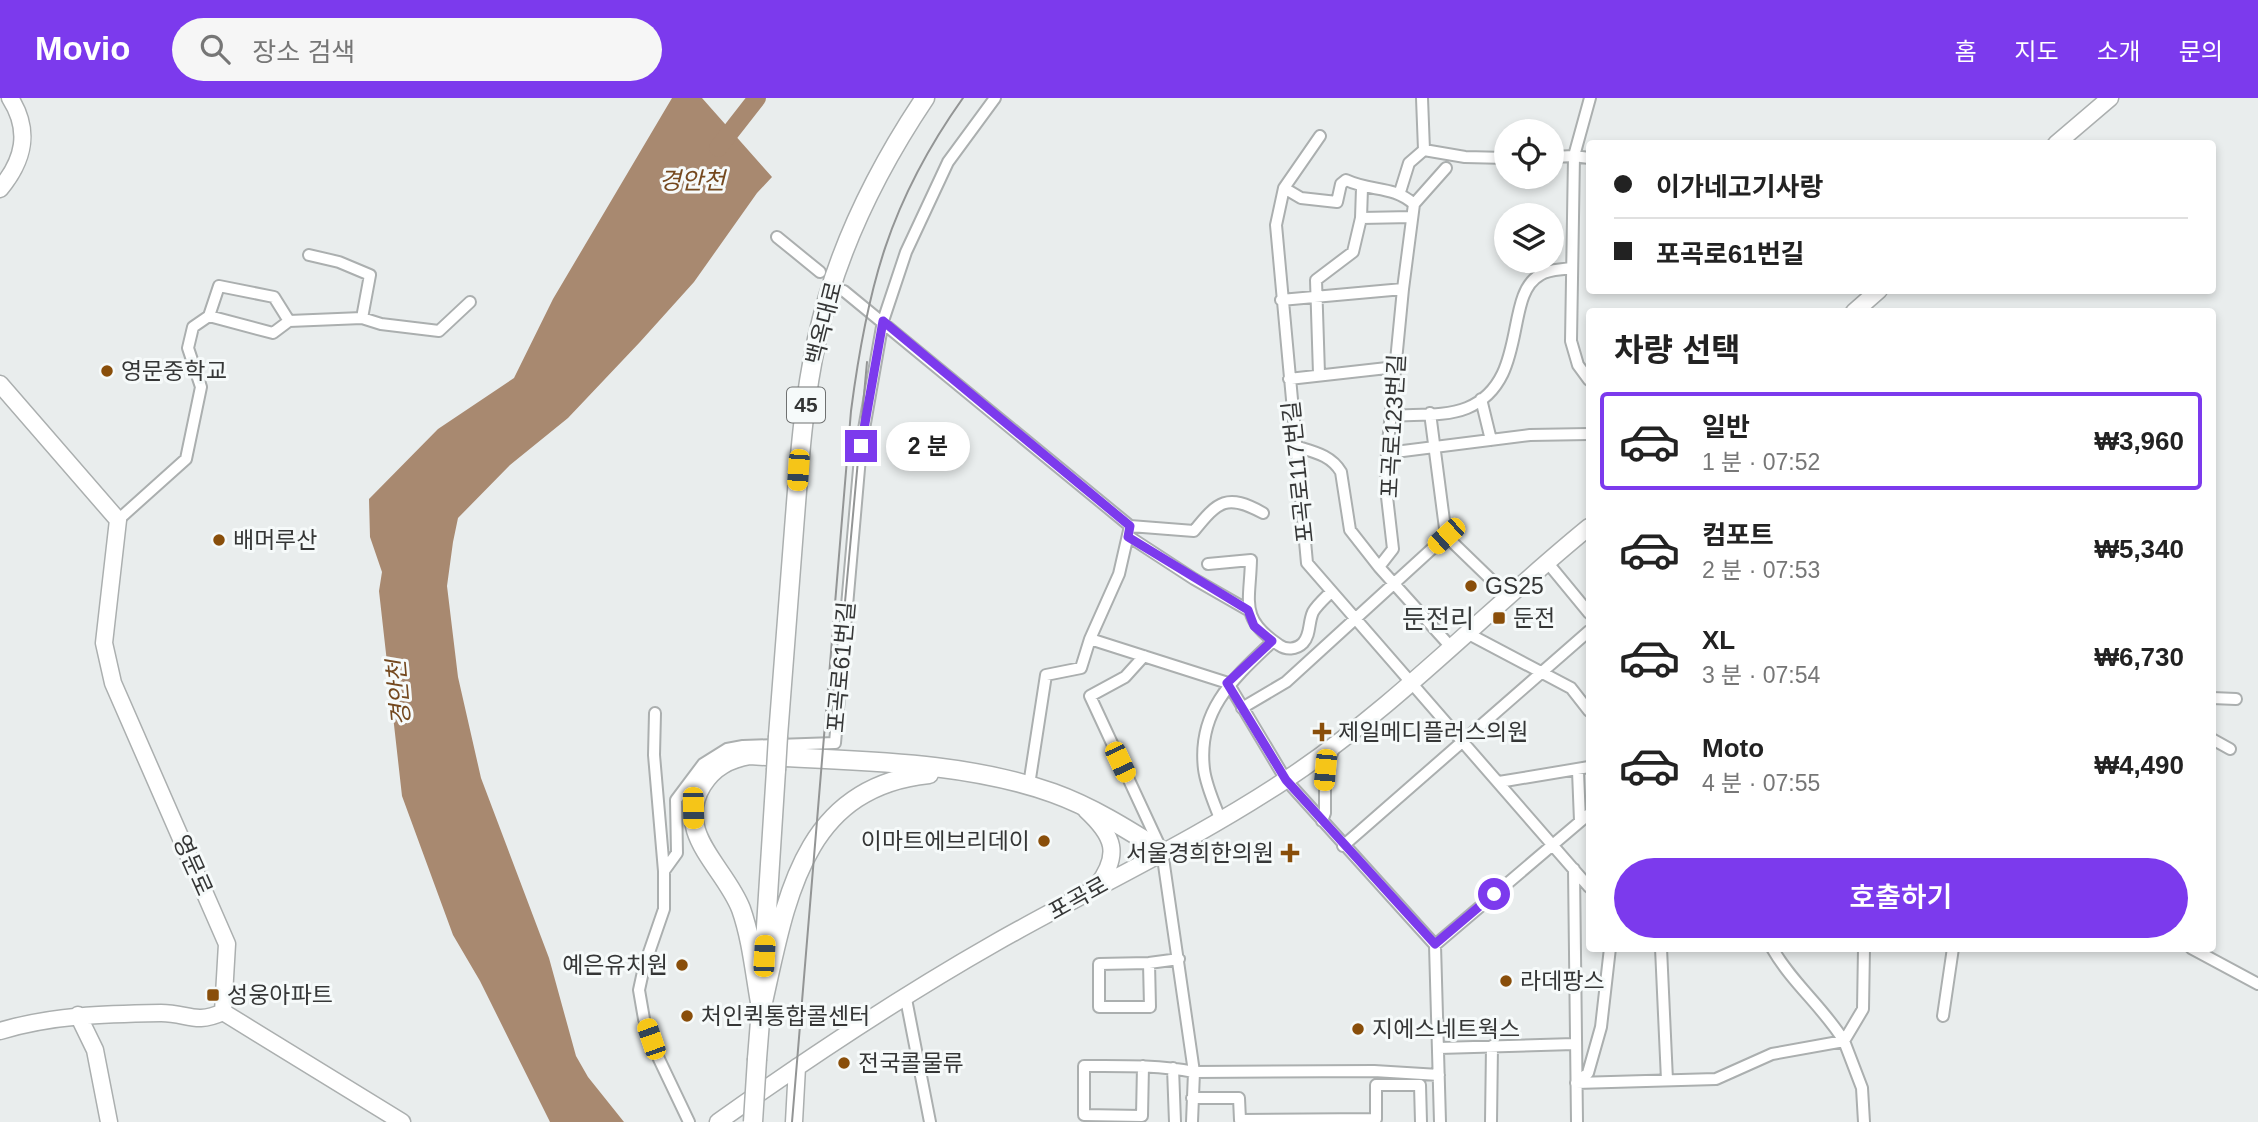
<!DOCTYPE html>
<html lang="ko">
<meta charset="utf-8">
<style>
body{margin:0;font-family:Arial,"Noto Sans KR",sans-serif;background:#f6f6f6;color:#222;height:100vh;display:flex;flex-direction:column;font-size:26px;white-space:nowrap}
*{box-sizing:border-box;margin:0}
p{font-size:23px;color:#767676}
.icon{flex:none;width:38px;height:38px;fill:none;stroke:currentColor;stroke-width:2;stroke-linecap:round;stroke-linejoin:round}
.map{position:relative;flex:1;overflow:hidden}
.sheet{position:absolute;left:1586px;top:210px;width:630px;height:644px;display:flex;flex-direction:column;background:#fff;border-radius:7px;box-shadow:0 4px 10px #0003}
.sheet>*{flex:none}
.guide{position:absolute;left:1586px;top:42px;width:630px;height:154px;border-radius:7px;box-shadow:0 4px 10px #0003;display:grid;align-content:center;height:154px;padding:0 28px;background:#fff}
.fabs{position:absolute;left:1494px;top:21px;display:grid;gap:14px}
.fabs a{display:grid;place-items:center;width:70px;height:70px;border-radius:50%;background:#fff;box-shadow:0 4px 10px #0003;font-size:35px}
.end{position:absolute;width:32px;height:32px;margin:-16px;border:9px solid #7c3aed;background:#fff;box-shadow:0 0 0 4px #fff}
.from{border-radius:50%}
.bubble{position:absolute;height:49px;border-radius:24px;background:#fff;box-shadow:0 4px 10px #0003;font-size:23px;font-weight:600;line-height:49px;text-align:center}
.car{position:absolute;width:21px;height:42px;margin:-21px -10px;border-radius:9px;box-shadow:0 0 5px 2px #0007;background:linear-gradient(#f5c518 24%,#345 0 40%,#f5c518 0 76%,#345 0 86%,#f5c518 0)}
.guide b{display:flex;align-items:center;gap:24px;height:66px;font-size:26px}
.guide b+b{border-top:2px solid #e0e0e0}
.guide i{width:18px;height:18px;background:#222}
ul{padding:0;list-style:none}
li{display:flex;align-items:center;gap:21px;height:98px;margin:0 14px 10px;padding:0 14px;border:4px solid transparent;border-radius:7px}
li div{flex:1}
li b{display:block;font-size:26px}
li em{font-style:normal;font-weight:600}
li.selected{border-color:#7c3aed}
li>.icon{width:63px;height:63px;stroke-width:1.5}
h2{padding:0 28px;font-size:32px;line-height:84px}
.primary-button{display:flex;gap:14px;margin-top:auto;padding:14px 28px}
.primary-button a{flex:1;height:80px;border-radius:42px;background:#7c3aed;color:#fff;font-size:28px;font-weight:600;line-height:80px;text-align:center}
header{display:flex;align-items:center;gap:42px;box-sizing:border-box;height:98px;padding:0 35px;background:#7c3aed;color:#fff}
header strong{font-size:33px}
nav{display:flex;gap:38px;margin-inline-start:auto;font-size:24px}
.search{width:490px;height:63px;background:#f6f6f6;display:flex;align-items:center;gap:18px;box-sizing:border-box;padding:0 24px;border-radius:38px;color:#767676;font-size:26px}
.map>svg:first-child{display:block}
.water{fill:#a88970}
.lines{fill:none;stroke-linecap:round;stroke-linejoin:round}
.river{stroke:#a88970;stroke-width:18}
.street-casing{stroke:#abafaf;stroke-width:14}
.secondary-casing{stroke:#abafaf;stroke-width:19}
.primary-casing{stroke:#abafaf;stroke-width:21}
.street{stroke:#fff;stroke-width:10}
.secondary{stroke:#fff;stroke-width:16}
.primary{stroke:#fff;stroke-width:18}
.tram{stroke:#939595;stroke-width:2}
.primary-bridge-casing{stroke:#abafaf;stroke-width:21;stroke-linecap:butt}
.primary-bridge{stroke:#fff;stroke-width:18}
.route{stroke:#7c3aed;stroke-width:9}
.poi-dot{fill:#894e0a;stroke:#f6fafa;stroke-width:2.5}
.labels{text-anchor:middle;stroke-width:6;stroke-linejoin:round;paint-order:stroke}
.shield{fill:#f6fafa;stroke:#6f7171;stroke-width:2}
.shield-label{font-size:21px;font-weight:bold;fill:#353636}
.street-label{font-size:23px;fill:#353636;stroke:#f6fafa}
.poi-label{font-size:23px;fill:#353636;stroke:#f6fafa;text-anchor:start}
.water-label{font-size:24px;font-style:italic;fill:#74481e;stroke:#f6fafa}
.quarter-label{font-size:26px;fill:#393c3c;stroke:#f6fafa}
</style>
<header>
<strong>Movio</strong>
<div class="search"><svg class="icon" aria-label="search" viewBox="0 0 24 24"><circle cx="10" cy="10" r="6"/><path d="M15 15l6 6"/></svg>장소 검색</div>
<nav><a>홈</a><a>지도</a><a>소개</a><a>문의</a></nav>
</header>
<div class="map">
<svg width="2258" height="1024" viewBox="0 0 2258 1024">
<rect width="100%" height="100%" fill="#e9eded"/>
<path class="water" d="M672 0H702L772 79 757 95 694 184 640 244 568 320 510 367 458 420 453 444 447 488 458 579 481 680 549 860 576 958 588 979 624 1024H550L480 883 453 837 402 698 379 493 382 474 370 439 369 401 438 331 514 280 553 201Z"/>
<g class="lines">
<path class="river" d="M718 50 757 0"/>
<defs>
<path id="street" d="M1422 0 1424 52 1465 59 1507 60
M1320 38 1284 90 1276 127 1307 465 1589 789
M1552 59 1574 58 1571 243 1578 267 1589 282
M1589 60 1574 58 1590 0
M1284 90 1301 100 1337 104 1341 86 1346 82C1372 94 1392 87 1414 106L1403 191 1387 355 1386 390 1393 451 1379 469 1450 548
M1400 94 1409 65 1424 52
M1414 106 1446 70
M1361 120 1412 119
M777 139 820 174
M309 157 339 164 370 177 362 220
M844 193 1130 428 1119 476 1090 541 1228 585 1286 682 1435 847 1440 1024
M1281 202 1403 191
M289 223 362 220 381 226 439 233 470 204
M1319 276 1316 182 1353 154 1361 120 1362 90
M1289 281 1396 269
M1481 301 1491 342
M1430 315 1446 438 1508 498
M1391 318C1415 316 1445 319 1467 310 1530 284 1503 197 1540 177 1549 171 1561 172 1571 170
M1295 348C1314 354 1331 357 1341 374L1350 432 1379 469
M1387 355 1530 337 1589 336
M118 422 186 361 201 289 188 250 193 229 209 218 273 235 289 223 274 199 219 188 209 218
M1130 428 1194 433C1218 403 1227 395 1263 415
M1128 438 1194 481 1248 512
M1547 464 1589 515
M1208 466 1251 462C1250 505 1239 520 1279 547 1286 552 1296 552 1303 545 1311 536 1308 525 1313 514 1317 507 1325 500 1331 494
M1465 534 1571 590 1589 613
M1144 558 1125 579 1090 598 1162 753 1194 974 1374 973 1439 977
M2212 600 2236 601
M1242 610 1286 584 1446 438
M655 615 654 657 664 773
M2212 641 2230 651
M1578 673 1580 723
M1499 684 1589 669
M1029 687 1046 577 1081 570 1090 541
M1221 723C1215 707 1206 688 1204 671 1197 612 1234 580 1273 543
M1322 723 1325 715V672L1335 648
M1343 748 1589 533
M1574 771 1577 1024
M1435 847 1589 716
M1661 850 1667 982
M1864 850 1863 911 1844 943 1862 990 1864 1024
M2191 850 2258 886
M1149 865 1150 909H1099V866L1149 865 1179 861
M906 901 930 1024
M1943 918 1953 850
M1439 950 1574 946
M1143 968 1142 1018 1084 1017V968C1121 968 1158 967 1194 974L1192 1024
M1173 970 1175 1024
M1576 985 1716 981 1772 956 1844 943C1823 909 1792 885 1772 850
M1576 985 1588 975 1601 929 1610 850
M1192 1000H1239L1240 1022 1376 1021V987H1420L1421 1024
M689 1024 659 961 644 921 639 892 644 869 664 811V773L677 755 676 702 703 666 727 651 743 648 835 645 861 348 883 223 906 154 948 64 995 0
M1491 1024 1492 948"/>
<path id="secondary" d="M2056 46 2110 0
M0 91C24 62 31 33 10 0
M1854 214 1879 192
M0 286 118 422 104 545 113 585 227 846 223 914 402 1024
M1086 712C1114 738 1121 756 1097 788
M78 917 95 952 109 1024
M0 933C53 917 105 916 161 915 188 915 195 927 223 914
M718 1024C807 961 900 899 995 845 1092 790 1194 743 1287 681 1396 609 1488 511 1589 429
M794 1024 797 969"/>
<path id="primary" d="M778 638C783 569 789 500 794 431 799 368 803 304 817 241 836 155 876 73 925 0
M764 860 776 672
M763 904C786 802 802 689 929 676
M761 910C755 878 752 842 741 811 725 769 673 735 702 687 714 668 729 661 750 657 850 664 957 661 1053 695 1092 709 1127 731 1162 753
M757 961 762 898"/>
</defs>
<use href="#street" class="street-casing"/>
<use href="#secondary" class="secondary-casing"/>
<use href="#primary" class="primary-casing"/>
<use href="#street" class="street"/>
<use href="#secondary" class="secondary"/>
<use href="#primary" class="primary"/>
<path class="tram" d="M844 515 867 264
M792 1024 851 313C867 190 889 104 963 0"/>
<defs>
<path id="primary-bridge" d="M776 672 778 638
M753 1024 757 961"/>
</defs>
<use href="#primary-bridge" class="primary-bridge-casing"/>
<use href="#primary-bridge" class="primary-bridge"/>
</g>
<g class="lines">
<path class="route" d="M861 348 883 223 1130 428 1128 439 1248 512 1254 528 1272 543 1227 585 1286 682 1435 846 1494 796"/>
</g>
<g class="poi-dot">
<circle cx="107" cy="273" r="7"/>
<circle cx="219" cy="442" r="7"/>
<circle cx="1471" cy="488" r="7"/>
<rect x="1492" y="513" width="14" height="14" rx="3.5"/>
<path d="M1318.5 623.5h7v7h7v7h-7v7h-7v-7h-7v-7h7z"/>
<circle cx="1044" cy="743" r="7"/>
<path d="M1286.5 744.5h7v7h7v7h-7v7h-7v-7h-7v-7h7z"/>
<circle cx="682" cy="867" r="7"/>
<circle cx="1506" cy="883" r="7"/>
<rect x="206" y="890" width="14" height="14" rx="3.5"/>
<circle cx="687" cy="918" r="7"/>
<circle cx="1358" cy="931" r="7"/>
<circle cx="844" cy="965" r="7"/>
</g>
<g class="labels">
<rect class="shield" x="787" y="289.5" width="38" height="35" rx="5"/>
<g class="shield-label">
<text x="806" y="314">45</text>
</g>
<g class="street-label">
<text transform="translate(824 225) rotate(-76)" y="8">백옥대로</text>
<text transform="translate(1393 328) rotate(-87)" y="8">포곡로123번길</text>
<text transform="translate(1298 374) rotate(-96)" y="8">포곡로117번길</text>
<text transform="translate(841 569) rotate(-85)" y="8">포곡로61번길</text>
<text transform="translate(193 767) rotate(66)" y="8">영문로</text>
<text transform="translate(1078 800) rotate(-29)" y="8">포곡로</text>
</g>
<g class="poi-label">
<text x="121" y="281">영문중학교</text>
<text x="233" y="450">배머루산</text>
<text x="1485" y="496">GS25</text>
<text x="1513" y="528">둔전</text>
<text x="1338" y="642">제일메디플러스의원</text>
<text x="1030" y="751" text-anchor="end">이마트에브리데이</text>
<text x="1274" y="763" text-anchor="end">서울경희한의원</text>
<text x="668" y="875" text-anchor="end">예은유치원</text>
<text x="1520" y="891">라데팡스</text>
<text x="227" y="905">성웅아파트</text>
<text x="701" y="926">처인퀵통합콜센터</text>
<text x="1372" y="939">지에스네트웍스</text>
<text x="858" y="973">전국콜물류</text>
</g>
<g class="water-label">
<text x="692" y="91">경안천</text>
<text transform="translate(399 595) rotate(-95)" y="8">경안천</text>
</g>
<g class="quarter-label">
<text x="1438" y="530">둔전리</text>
</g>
</g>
</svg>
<div class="fabs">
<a><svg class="icon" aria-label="locate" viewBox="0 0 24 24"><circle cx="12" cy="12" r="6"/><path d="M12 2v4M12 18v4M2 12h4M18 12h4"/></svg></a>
<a><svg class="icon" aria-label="layers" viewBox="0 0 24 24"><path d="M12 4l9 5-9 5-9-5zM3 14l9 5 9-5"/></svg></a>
</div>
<i class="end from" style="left:1494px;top:796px"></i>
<i class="end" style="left:861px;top:348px"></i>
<div class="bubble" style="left:886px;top:324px;width:84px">2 분</div>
<i class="car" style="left:798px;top:372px;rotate:184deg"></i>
<i class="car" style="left:1446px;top:438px;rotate:228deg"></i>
<i class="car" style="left:1120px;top:664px;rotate:155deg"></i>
<i class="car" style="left:1325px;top:672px;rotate:185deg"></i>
<i class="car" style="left:693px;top:710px;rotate:179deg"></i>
<i class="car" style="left:764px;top:858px;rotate:3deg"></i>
<i class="car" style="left:651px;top:941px;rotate:341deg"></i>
<div class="guide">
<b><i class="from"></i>이가네고기사랑</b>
<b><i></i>포곡로61번길</b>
</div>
<section class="sheet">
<h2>차량 선택</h2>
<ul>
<li class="selected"><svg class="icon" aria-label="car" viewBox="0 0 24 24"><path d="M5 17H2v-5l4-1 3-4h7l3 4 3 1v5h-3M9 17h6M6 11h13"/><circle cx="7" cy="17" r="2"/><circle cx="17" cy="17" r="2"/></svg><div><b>일반</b><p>1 분 · 07:52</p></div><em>₩3,960</em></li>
<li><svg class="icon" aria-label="car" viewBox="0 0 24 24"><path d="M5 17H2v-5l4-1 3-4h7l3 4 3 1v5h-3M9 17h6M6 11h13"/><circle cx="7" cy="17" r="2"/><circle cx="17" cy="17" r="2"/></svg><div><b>컴포트</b><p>2 분 · 07:53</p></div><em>₩5,340</em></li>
<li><svg class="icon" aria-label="car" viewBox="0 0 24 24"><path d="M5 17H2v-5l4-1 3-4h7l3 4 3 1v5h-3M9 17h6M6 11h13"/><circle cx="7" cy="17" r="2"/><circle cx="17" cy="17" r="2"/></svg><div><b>XL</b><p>3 분 · 07:54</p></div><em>₩6,730</em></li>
<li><svg class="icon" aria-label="car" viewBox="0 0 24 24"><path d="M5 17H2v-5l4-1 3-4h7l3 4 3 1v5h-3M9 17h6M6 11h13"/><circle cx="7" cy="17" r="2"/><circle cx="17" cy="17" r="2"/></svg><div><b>Moto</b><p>4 분 · 07:55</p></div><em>₩4,490</em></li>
</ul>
<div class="primary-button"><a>호출하기</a></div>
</section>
</div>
